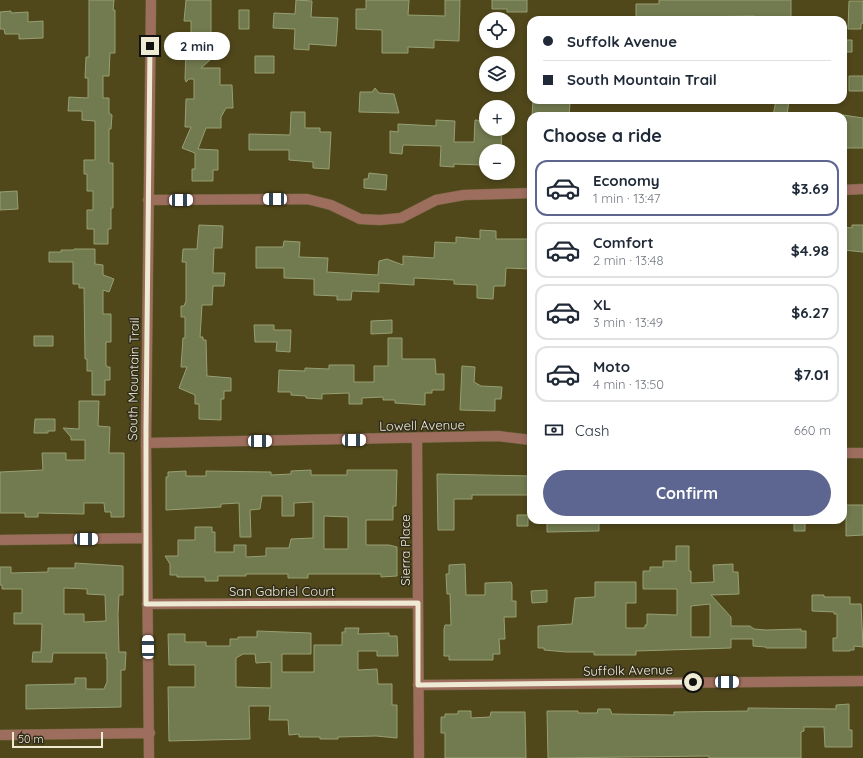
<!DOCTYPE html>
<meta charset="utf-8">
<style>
body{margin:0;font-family:Quicksand,sans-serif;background:#f6f6f7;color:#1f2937;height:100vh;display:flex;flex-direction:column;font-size:15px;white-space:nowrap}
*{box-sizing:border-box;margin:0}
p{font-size:13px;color:#747a83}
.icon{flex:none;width:22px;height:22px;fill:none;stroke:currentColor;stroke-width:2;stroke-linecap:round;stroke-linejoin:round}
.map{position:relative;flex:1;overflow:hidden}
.details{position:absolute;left:527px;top:112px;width:320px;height:412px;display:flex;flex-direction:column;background:#fff;border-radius:12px;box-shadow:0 2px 6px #0003}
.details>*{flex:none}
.top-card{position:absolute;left:527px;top:16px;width:320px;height:88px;border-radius:12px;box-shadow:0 2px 6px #0003;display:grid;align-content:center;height:88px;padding:0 16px;background:#fff}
.fabs{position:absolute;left:479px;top:12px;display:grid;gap:8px}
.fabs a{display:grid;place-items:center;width:36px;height:36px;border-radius:50%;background:#fff;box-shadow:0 2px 6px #0003;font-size:20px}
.scale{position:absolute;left:12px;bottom:10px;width:91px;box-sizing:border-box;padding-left:4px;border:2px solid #efead3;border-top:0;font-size:11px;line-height:14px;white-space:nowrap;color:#efead3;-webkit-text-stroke:3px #312d1b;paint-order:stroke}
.end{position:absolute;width:18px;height:18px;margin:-9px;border:5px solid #efead3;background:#111;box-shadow:0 0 0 2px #111}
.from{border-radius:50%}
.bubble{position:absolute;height:28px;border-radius:14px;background:#fff;box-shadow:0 2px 6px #0003;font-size:13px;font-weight:700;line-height:28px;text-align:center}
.car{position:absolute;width:12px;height:24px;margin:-12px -6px;border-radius:5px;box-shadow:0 0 3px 1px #0007;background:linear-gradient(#fff 24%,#345 0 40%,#fff 0 76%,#345 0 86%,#fff 0)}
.top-card b{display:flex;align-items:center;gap:14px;height:38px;font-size:15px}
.top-card b+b{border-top:1px solid #e0e1e3}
.top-card i{width:10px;height:10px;background:#1f2937}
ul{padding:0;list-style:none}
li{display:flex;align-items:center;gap:12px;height:56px;margin:0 8px 6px;padding:0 8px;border:2px solid #e0e1e3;border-radius:12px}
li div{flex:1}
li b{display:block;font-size:15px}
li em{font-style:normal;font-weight:700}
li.on{border-color:#5c6690}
li>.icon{width:36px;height:36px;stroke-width:1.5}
h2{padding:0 16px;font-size:18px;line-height:48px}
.pay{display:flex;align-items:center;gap:10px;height:44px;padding:0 16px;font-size:15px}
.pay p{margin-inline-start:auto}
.cta{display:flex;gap:8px;margin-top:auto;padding:8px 16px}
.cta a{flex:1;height:46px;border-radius:24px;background:#5c6690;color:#fff;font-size:16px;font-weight:700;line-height:46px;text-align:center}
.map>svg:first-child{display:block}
.building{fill:#727a4f;stroke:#97a073;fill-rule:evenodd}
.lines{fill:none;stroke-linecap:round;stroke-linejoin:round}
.street-casing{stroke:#6d643c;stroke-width:11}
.street{stroke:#9d6d5e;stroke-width:10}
.route{stroke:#efead3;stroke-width:5}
.labels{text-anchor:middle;stroke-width:3;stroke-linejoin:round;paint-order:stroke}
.street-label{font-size:13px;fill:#efead3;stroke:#312d1b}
</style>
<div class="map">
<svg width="863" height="758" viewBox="0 0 863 758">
<rect width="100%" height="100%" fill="#50471b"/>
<path class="building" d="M89 0H114L113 10H115V53H110L109 76H103V98H109V113L112 115 111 129H109V163H113V208H111V229H108V244H94V229H87V210H93V191H87V174H84V160H95V121L82 120V111H68L69 97 88 98V78H85L86 57H89Z
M186 0H211V38L219 39V52L201 68H220V85H232L233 108H226L221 117V128H206L198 149 218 150V170H213V181H192V169H195V153L182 148 191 127H185L186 99H194V79H189L186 82 185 79 186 49 191 46V21H184Z
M296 0 312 1 311 17 338 18 336 46 309 44V50L294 49 295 29 273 28 274 13 295 14Z
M366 0H409L408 15 445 16V0H460L459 41 434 40V48L408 47V53H382V30L356 29V9H366Z
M492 0H527V12H507V9H492Z
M659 0H791V20H758V17L753 16 684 17V20H636V4H659Z
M849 1H863V23L861 24V29H848Z
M239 10H249V29H239Z
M11 11V13L28 12V22L43 21V38L19 39V34H5L4 29H0V12Z
M843 40H852V52H843Z
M255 56H274V73H255Z
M849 76H863V91H849Z
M375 88 379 93 394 94 399 113 359 112 360 92H372Z
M533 100 570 103 569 116H532Z
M776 100H789L787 116H773Z
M291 112H305V128H320V132H331L329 169 313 168V162L289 160V150H249V134L290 135Z
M843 115 863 118V148H843Z
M436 120 455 121 454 142H474L475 120 486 121V129L502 131 501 151 486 150V154H483L482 165 454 164V167L440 166 441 146 403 145 402 154 390 153V131L398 132V124L436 126Z
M369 173 387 175 386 190 364 188V179H368Z
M17 191 18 209 0 210V192Z
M199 225 223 226 222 248H214L213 273H225L224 286H213L212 305H202L200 337H203V340H206L207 376 231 378V391H224V399H221V420L199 419V404H195V395L179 388 187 367H181L183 338H185V317H181V306H184L186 301V262H182L183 249H197Z
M852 225H863V252L843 250V227L852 228Z
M480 230 496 231V239H531V269L506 268 505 286H494L493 299 477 298V285L454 284V280L414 278V285L379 283V292L352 291 351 300H337V296L314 295V279L284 278V268H256V247H283L284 241 300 242 299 257 328 258 327 272 378 275 379 261 387 259 403 265V256L434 258 435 242 456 243V237L480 239Z
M74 249H95V264L103 265V275L114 279 109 292 103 290V314H111V342H106V365L107 367H110V380H105V395H92V371H87V359H85L84 288H79V284H73V262H49V252H61V250H74Z
M392 320V333L371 334V321Z
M254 325H274V330H291L290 352 276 351 277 342H255Z
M34 336H53V346H34Z
M388 338H402V359H435L436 374H444V390H432V393H425V405L395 403V400H383V397L362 398V404H349V393L322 394V399L306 398V396L291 395V392H278L279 370 305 371V368L329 369V365H354V382H374V366H388Z
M462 366 475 367 474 382 481 386 502 387 501 399H495V411L460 410Z
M79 401H99L98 426 110 427 109 453H124V517H111V512H105L104 503H84V514L38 513V517H25V513H0V472L43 470 42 453H66V460H85V440H71V437L63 428 79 429Z
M35 419H55V431H48V433H34Z
M311 470V475H347V470H397L396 506H393V520H366V545H389L397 547V576L381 577V574H308V578H288V574H246V576H218V581H205V577H177V575H170V564L165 556H178V540H195V527H212V532H215V552H234V545H246V557L266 556V548H289L291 539 313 538V502L294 503V516H282V496H262L260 509 250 510 251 537H240L239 503 221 504V507L166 510V477H168V472L186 471V476H206V471L271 472V475L291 474V471ZM324 516 348 517V549H324Z
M437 474 531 476V495H472V499H454V530H438Z
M846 505H863V535L846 536Z
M517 515H528V526H517Z
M547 520H599V531L547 532Z
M794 520H805V531H794Z
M676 546H689V571H691V583L714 582 713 565 733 564V572H738L739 594 711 595 731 617V626H750L754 629 766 630 801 629V631H806V648H766V647L753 646V639H731V648L636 651V655H594V652H566L544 650V648H538V626L572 624 575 598 595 597V582H636V603H626V628H645V625H647V614L677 615V589H643V571H650V567H663V561H676ZM710 604V637H691V606Z
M75 563 123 566V595H119L118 614 119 652H126L125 670H121V707L26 709V685L75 684V678H86V689H104L107 682V659H106V653H53L52 662H32L33 652H41L42 624H14V613H22V589H2V585H0V567H11V573L48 572V568H75ZM64 588 87 589V594L105 595 106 621 84 622V614H64Z
M465 564 466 595H485V583L511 582 512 585V601H516V617H504L505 639H499L500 654H493V660H449V656H444V629L445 625H451L450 594H447L446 574H449V565Z
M547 590V602L532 603 531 591Z
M812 595H824V597H850V604H861L863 647 854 646V650H850V651H833V638H837V614H834V612L812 611Z
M345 628H359L358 634 389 633V636H397L398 656H377V651H358V670L377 669 378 684H392V705H397V738L376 736 338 737V739H320V737H299V734L289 735 288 720H269L270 706H249L250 739 169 741 168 687H195V665H169L168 634H185V642H206V646H230V639H238V637H257V631L311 633V654H282V672H314V645H342V632H345ZM243 654H255L256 663 271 662V688L236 687V658Z
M849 704V730H852V747H825L824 727H804V731L801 732V758H709V756L548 758 547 711H578V713H597L598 709H610L612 714 674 715V712L748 711V708L836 709V705Z
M458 711H471V718L490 717 491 712H525L526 758H445V733H441V717H445V714H458Z"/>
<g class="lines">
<defs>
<path id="street" d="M843 190 863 189
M148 200 307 199 331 205 360 219 380 220 401 218 436 200 464 195 531 193
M417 439 419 758
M146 443 498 436 531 440
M843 453H863
M0 540 146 538
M147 604 418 603
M418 685 863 681
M0 735 150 733
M149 758 146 443 151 0"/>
</defs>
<use href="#street" class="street-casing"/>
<use href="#street" class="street"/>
</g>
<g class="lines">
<path class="route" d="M150 46 146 428V604L418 603V685L693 682"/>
</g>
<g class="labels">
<g class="street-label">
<text transform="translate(133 379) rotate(-89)" y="5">South Mountain Trail</text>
<text transform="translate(422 425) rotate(-1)" y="5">Lowell Avenue</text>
<text transform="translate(405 550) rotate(-90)" y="5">Sierra Place</text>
<text x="282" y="596">San Gabriel Court</text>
<text transform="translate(628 670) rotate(-1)" y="5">Suffolk Avenue</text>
</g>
</g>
</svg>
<div class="fabs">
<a><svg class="icon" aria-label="locate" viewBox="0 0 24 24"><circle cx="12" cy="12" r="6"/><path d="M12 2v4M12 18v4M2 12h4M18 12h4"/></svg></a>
<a><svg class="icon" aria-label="layers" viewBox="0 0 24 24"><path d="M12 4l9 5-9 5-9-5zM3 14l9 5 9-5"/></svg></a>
<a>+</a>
<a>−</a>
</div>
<div class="scale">50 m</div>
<i class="end from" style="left:693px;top:682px"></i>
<i class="end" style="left:150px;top:46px"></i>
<div class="bubble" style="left:164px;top:32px;width:66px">2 min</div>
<i class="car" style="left:275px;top:199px;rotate:270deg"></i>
<i class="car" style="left:181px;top:200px;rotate:89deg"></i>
<i class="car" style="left:354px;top:440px;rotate:89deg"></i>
<i class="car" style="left:260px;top:441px;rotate:89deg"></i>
<i class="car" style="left:86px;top:539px;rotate:89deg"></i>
<i class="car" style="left:148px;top:647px;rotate:359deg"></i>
<i class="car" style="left:727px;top:682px;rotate:90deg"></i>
<div class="top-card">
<b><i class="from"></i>Suffolk Avenue</b>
<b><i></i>South Mountain Trail</b>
</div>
<section class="details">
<h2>Choose a ride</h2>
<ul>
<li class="on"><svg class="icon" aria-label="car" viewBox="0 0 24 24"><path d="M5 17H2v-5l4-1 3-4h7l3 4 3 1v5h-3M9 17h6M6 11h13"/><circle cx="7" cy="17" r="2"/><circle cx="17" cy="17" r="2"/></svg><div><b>Economy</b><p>1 min · 13:47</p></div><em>$3.69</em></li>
<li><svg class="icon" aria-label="car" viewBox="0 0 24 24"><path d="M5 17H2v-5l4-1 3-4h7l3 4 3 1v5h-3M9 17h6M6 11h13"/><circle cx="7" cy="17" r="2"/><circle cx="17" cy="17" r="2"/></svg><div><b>Comfort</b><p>2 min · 13:48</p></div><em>$4.98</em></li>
<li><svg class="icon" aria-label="car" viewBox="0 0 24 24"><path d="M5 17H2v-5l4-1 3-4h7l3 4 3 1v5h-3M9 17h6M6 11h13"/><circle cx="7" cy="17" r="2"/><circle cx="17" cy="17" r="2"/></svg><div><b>XL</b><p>3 min · 13:49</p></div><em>$6.27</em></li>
<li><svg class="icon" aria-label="car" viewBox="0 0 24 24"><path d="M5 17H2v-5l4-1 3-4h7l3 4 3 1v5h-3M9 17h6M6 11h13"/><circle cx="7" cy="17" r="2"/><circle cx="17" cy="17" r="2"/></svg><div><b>Moto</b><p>4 min · 13:50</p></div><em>$7.01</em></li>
</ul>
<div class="pay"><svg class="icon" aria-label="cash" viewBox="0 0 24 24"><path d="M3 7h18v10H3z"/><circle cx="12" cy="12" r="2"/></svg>Cash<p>660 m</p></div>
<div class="cta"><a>Confirm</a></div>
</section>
</div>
